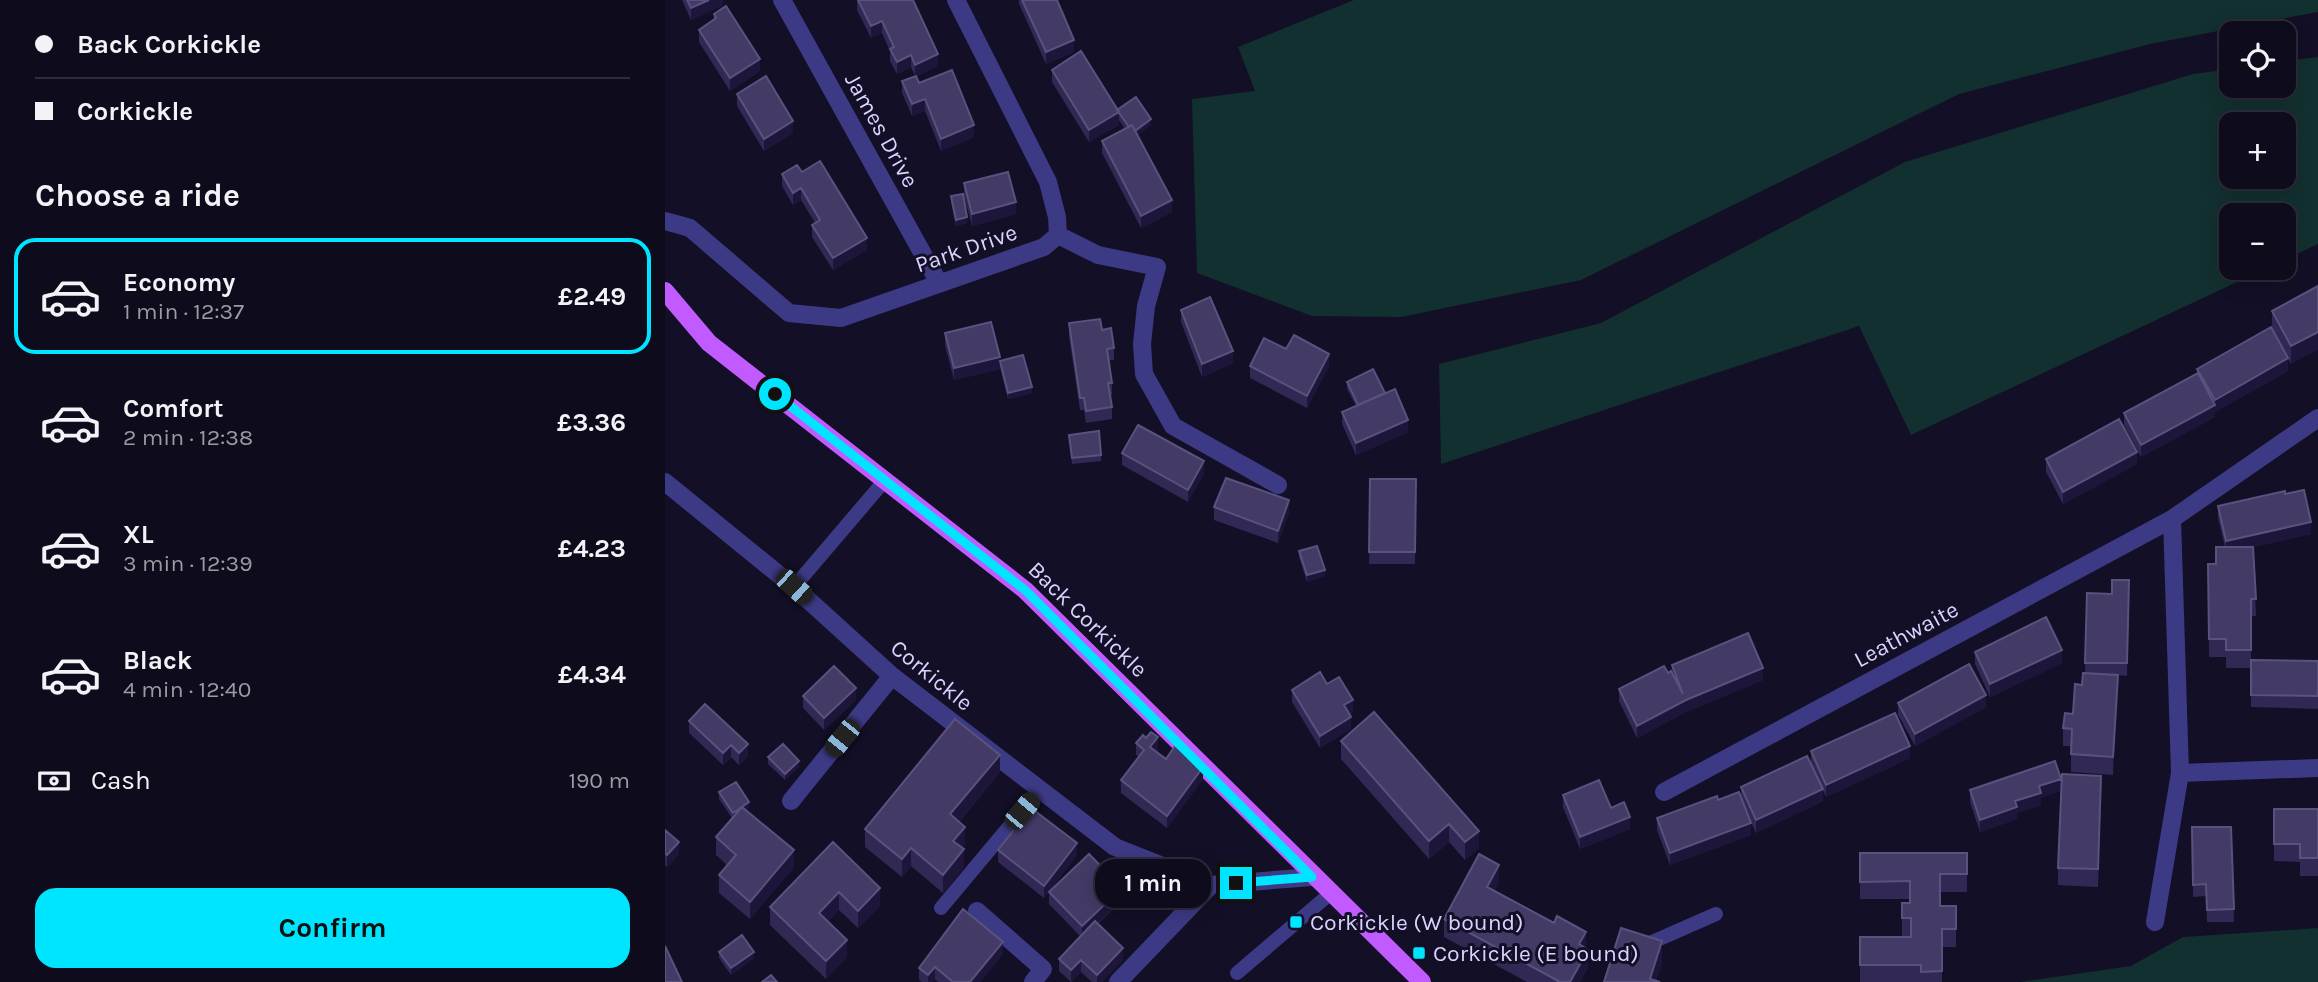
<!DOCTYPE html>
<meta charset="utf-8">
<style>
body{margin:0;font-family:Karla,sans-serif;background:#171425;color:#f1f3f6;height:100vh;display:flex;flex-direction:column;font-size:26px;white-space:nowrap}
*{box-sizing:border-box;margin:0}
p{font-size:23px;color:#9b9ba3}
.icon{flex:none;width:38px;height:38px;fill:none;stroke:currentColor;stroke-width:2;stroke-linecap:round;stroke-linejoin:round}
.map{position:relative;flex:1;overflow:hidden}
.panel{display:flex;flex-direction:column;background:#0e0b1c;width:665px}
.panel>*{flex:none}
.banner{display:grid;align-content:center;height:154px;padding:0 35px;background:#0e0b1c}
.tools{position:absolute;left:1554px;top:21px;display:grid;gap:14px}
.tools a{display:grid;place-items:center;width:77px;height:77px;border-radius:14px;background:#0e0b1c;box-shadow:0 4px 18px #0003,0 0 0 2px #2e2b3b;font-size:35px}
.end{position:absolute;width:32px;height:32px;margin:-16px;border:9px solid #00e5ff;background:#111;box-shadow:0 0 0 4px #111}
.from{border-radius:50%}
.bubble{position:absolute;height:49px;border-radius:21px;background:#0e0b1c;box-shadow:0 4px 18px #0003,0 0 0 2px #2e2b3b;font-size:23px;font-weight:700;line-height:49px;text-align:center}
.car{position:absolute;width:21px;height:42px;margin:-21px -10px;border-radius:9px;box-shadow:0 0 5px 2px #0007;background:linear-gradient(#222 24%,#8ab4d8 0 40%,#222 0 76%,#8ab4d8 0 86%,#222 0)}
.banner b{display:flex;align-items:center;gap:24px;height:66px;font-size:26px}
.banner b+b{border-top:2px solid #2e2b3b}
.banner i{width:18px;height:18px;background:#f1f3f6}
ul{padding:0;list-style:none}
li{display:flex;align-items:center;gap:21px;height:116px;margin:0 14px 10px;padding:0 21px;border:4px solid transparent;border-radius:21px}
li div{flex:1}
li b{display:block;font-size:26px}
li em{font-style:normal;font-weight:700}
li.current{border-color:#00e5ff}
li>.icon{width:63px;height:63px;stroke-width:1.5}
h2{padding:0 35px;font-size:32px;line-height:84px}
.pay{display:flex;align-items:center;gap:18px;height:77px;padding:0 35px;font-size:26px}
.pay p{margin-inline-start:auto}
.action{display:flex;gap:14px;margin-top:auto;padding:14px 35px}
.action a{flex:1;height:80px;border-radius:21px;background:#00e5ff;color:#111;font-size:28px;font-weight:700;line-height:80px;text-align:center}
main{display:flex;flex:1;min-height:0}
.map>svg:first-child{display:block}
.green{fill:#12302f;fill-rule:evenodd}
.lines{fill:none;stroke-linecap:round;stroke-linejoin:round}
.service{stroke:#3d3a85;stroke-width:14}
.minor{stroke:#3d3a85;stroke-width:18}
.primary{stroke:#c25bff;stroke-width:18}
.wall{fill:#312854}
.shaded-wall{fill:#1d163a}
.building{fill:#433a66;stroke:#5a527e;stroke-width:2}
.route{stroke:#00e5ff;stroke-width:9}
.poi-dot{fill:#00e5ff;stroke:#130f26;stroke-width:2.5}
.labels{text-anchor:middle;stroke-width:6;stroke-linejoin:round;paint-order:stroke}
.street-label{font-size:23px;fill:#d9d4ff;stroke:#130f26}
.poi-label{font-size:23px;fill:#d9d4ff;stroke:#130f26;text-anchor:start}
</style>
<main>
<section class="panel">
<div class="banner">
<b><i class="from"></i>Back Corkickle</b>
<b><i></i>Corkickle</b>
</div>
<h2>Choose a ride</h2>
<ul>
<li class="current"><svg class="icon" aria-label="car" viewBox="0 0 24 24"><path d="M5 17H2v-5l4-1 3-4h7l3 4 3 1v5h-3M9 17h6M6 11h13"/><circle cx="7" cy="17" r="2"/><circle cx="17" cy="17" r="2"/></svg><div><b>Economy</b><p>1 min · 12:37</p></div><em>£2.49</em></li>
<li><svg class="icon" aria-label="car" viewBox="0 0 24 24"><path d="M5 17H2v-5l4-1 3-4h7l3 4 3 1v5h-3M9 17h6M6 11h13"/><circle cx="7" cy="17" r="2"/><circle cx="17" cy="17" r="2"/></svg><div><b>Comfort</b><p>2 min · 12:38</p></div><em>£3.36</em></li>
<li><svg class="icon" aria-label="car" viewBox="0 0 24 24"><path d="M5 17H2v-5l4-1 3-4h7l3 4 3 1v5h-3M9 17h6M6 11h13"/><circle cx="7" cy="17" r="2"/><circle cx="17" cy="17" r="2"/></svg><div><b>XL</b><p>3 min · 12:39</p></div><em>£4.23</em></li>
<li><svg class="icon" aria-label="car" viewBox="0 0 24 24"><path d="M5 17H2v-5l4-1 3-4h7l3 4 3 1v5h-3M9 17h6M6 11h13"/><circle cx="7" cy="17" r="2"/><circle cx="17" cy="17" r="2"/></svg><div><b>Black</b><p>4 min · 12:40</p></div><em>£4.34</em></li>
</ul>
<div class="pay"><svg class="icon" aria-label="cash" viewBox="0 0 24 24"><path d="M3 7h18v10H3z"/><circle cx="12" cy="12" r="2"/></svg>Cash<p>190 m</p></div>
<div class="action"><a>Confirm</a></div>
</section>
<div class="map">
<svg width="1653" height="982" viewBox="0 0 1653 982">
<rect width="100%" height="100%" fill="#130f26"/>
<path class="green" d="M689 0H1653V12L1485 44 1294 94 916 280 736 317 647 316 532 273 527 99 590 91 573 47Z
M1653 57V244L1619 260V215H1566V268H1602L1246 435 1194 326 776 464 774 364 936 323 1240 162 1528 74 1566 69V86H1619V61ZM1619 124V177H1566V124Z
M1653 928V982H1355L1466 966 1518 937Z"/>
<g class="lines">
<path class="service" d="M129 587 221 479
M276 908 373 792
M976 947 1051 914
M572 973 666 893"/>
<path class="minor" d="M117 0 274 283
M0 221 25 228 124 313 176 318 379 247 393 235 392 217 383 182 291 0
M393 235 433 255 492 267 481 306 477 344 479 374 508 426 613 485
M0 482 129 587 227 676 450 847 546 885 647 877
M1515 773 1653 768
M999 792 1507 519 1653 418
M126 801 227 676
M312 911 378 969 368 982
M1490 922 1515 773 1507 519
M453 982 546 885"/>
<path class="primary" d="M0 291 44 343 360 590 757 982"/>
</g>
<path class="wall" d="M17 0H58V5L26 20Z
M192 0H248L273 66 251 77 254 83 309 137 276 151 260 111 247 116 237 93V81L250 76 246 67 232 74 225 61V51L217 33 206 38 192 10Z
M354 0H392L409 52 381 64 354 4Z
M49 14 95 71 65 91 34 42V30L49 20Z
M387 70 452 110 486 125 472 135 507 212 476 228 437 153V141L460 129 454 120V125L424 142 387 82Z
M72 94 128 133 99 151 72 106Z
M137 172 202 250 168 270 147 237V225L150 223 136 200 128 205 117 186V174Z
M299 183 351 214 307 226 299 195Z
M286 196 302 223 291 226 286 202Z
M1653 286 1626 364 1623 359V371L1550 412V417L1476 457 1459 425V413L1532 374V369L1607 328V311Z
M516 310 568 363 537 377 516 322Z
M404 323 437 330 449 348V360H443L447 383V395H445L447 407V419L421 423 419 410H415L404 336Z
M280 333 335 369 289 380 280 345Z
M621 349 664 366 642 408 585 378V366Z
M335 361 367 393 343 399 335 367Z
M682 382 720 393 743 432 691 455 677 424V412L691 406 682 389Z
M404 435 436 455V461L407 464Z
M457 453 539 473 523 502 457 465Z
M1381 459 1472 464 1398 504 1381 472Z
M705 479H751L750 564H704Z
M1620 494 1646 534 1588 547 1591 616H1586V668H1561V657H1544L1543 564H1551L1560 547 1553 518V506Z
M549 507 624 513 613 543 549 520Z
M634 551 660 576 642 582 634 557Z
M1464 580 1462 676 1453 675 1448 775 1406 772V746H1398V728L1408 714 1420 673 1422 593 1447 594Z
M1310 652 1397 663 1325 697 1310 664Z
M1586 660 1653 661V709L1586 707Z
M1007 665 1098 680 1021 712 972 738 954 701V689L1003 673H1007Z
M662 684 688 712 685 714 686 729 655 748 627 702V690Z
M138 696 191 700 159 730 138 708Z
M1233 703 1321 707 1250 746 1233 715Z
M709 712 814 848 800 860 784 842 764 859 676 759V741Z
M24 721 83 744V756L74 765 66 757 58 765 24 733Z
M471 743 493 749 491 752 501 759 538 779 502 828 456 793V780L474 757 471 755Z
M1146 751 1245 758 1161 797 1146 763Z
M103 757 134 767 120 780 103 764Z
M335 772 294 822 300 844 297 848 299 867 278 893 246 866 237 877 200 847V829Z
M1076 787 1158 801 1091 833 1082 813 1086 835 1005 865 992 830V818L1053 800 1076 796Z
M1305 790 1376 798V805L1352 813V819L1315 832 1305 802Z
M54 792 84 808 81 810 129 867 85 919 54 893V875L62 865 51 855V837L67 818 54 799Z
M1436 793 1433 887 1393 885V868Z
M898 795 946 808 965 829 915 849 898 807Z
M1653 809V876H1635V862L1609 861V844Z
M1527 827H1566L1569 922H1542L1541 896 1528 897Z
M0 830 14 854 2 867 0 865Z
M168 842 215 906 193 928 174 910 163 921 182 957 161 979 105 925V907Z
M333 850 412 855 379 898 333 862Z
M1195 853H1302V892H1275V906H1291V947H1277V982H1195V937H1246V936H1237V903H1245V899H1195Z
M834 882 829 891 921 948 923 967 915 982H862L779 937V919Z
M384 892 457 900 433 924 458 960 437 982H427L416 972 406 982 394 971V959L415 936 384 904Z
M54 952 89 958 66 975 54 958Z
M338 954 315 982H273L270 979 268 982H257L254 980V968Z"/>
<path class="shaded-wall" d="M44 0H58V5L26 20V8Z
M217 21V33L206 38V26Z
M409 40V52L381 64V52Z
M273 54V66L250 78V65Z
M246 55V67L232 74V62Z
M95 59V71L65 91V78Z
M260 99V111L247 116V104Z
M454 112V125L424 142V130Z
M486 119V125L468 139V132Z
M128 121V133L99 151V139Z
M309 125V137L276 151V139Z
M136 188V200L128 205V193Z
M507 200V212L476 228V216Z
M351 202V214L307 226V214Z
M302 217V223L291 226V220Z
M202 238V250L168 270V258Z
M1653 332V350L1626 364V346Z
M568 351V363L537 377V364Z
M664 354V366L642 408V396Z
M335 357V369L289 380V368Z
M1623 358V371L1550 412V417L1476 457V445L1550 405V400Z
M367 387V393L343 399V393Z
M743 420V432L691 455V443Z
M1472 452V464L1398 504V492Z
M539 461V473L523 502V490Z
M624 500V513L613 543V531Z
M1646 522V534L1561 553V541Z
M660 570V576L642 582V575Z
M1397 650V663L1325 697V684Z
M1098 668V680L1021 712 972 738V726L1021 700Z
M1453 675V693L1448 775V757Z
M191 688V700L159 730V718Z
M1321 695V707L1250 746V734Z
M688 700V712L679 717V705Z
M686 717V729L655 748V736Z
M493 737V749L485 759V747Z
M83 744V756L74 765V753Z
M66 745V757L58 765V753Z
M1245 746V758L1161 797V785Z
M335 755V772L285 832V814Z
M134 761V767L120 780V774Z
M538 767V779L502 828V816Z
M1436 776V793L1433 887V869Z
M1396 779V791L1376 798V805L1352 813V819L1315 832V820L1350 801 1374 786Z
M1158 789V801L1091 833V820Z
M84 802V808L68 820V813Z
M965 817V829L915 849V837Z
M1086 823V835L1005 865V853Z
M784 824V842L764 859V841Z
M300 827V844L288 858V841Z
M814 831V848L800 860V842Z
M14 842V854L2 867V855Z
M412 843V855L379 898V886Z
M246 848V866L237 877V859Z
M299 849V867L278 893V875Z
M129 850V867L85 919V902Z
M834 865V882L822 904V887Z
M215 888V906L193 928V911Z
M457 888V900L417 938V926Z
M174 892V910L154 930V913Z
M921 932V949L914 944Z
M182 940V957L161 979V961Z
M997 941V964L991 982 985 979Z
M338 942V954L315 982H305Z
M458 948V960L437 982H432V975Z
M923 950V967L915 982H905Z
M89 952V958L66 975V968Z
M416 960V972L406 982V970Z
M270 967V979L268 982H263V975Z"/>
<path class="building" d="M22 0H44L26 8Z
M193 0H248L273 54 250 65 246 55 232 62 225 49 229 47 217 21 206 26Z
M357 0H392L409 40 381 52Z
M61 6 95 59 65 78 34 30 51 18 49 14Z
M416 51 454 112 424 130 387 70Z
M287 70 309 125 276 139 260 99 247 104 237 81 251 76 254 83Z
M101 76 128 121 99 139 72 94Z
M471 97 486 119 470 131 467 125 464 127 452 110Z
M467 125 507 200 476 216 437 141Z
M155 161 202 238 168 258 147 225 155 220 136 188 128 193 117 174 132 165 137 172Z
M343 172 351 202 307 214 299 183Z
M298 194 302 217 291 220 286 196Z
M1653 286V332L1626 346 1607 311Z
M545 297 568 351 537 364 516 310Z
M435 319 437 330 446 328 449 348 442 349 447 383H443L447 407 421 411 419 398H415L404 323Z
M326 322 335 357 289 368 280 333Z
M1606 327 1623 358 1550 400 1532 369Z
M629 335 664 354 642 396 585 366 599 338 621 349Z
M358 355 367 387 343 393 335 361Z
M708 369 720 393 693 405 682 382Z
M1533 373 1550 405 1476 445 1459 413Z
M730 389 743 420 691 443 677 412Z
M1454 419 1472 452 1398 492 1381 459Z
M473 425 539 461 523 490 457 453Z
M434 431 436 455 407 458 404 435Z
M561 478 624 500 613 531 549 507Z
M705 479H751L750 552H704Z
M1639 490 1646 522 1561 541 1553 506 1620 491V494Z
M652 546 660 570 642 575 634 551Z
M1551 547H1588L1591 599H1586V650H1561V639H1544L1543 564H1551Z
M1447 580H1464L1462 663H1420L1422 593 1447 594Z
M1381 617 1397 650 1325 684 1310 652Z
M1083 633 1098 668 1021 700 972 726 954 689 999 666 1003 673 1006 671 1018 694 1007 665Z
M1586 660 1653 661V696L1586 695Z
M1304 664 1321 695 1250 734 1233 703Z
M169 666 191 688 159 718 138 696Z
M655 672 662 684 674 677 688 700 679 705 686 717 655 736 627 690Z
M1418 673 1453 675 1448 757 1406 754 1407 729 1398 728 1400 713 1408 714 1410 684 1417 685Z
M40 704 83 744 74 753 66 745 58 753 24 721Z
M709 712 814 831 800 842 784 824 764 841 676 741Z
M1230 713 1245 746 1161 785 1146 751Z
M290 719 335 755 285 814 300 827 288 841 299 849 278 875 246 848 237 859 200 829Z
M486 732 493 737 485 747 501 759 510 746 538 767 502 816 456 780 479 750 471 743 478 735 481 738Z
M118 744 134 761 120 774 103 757Z
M1142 756 1158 789 1091 820 1076 787Z
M1390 761 1396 779 1374 786 1376 793 1350 801 1352 807 1315 820 1305 790Z
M1397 774 1436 776 1433 869 1393 868Z
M934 780 946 808 959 802 965 817 915 837 898 795Z
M71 782 84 802 68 813 54 792Z
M1074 792 1086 823 1005 853 992 818 1052 796 1053 800Z
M77 807 129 850 85 902 54 875 71 855 51 837Z
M366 808 412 843 379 886 333 850Z
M1609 809H1653V858H1635V844H1609Z
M1527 827H1566L1569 909 1542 910 1541 884 1528 885Z
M0 830 14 842 2 855 0 853Z
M168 842 215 888 193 911 174 892 154 913 182 940 161 961 105 907Z
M1195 853H1302V874H1275V906H1291V929H1277V971L1256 972V965H1195V937H1246V918H1237V903H1245V881L1195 882Z
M424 854 457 888 417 926 384 892Z
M814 854 834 865 822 887 889 923 892 916 921 932 914 944 923 950 905 982H895L779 919Z
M298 909 338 942 305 982H288L270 967 263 975 254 968Z
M430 921 458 948 432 975 416 960 406 970 394 959Z
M956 928 997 941 985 979 995 982H939Z
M77 935 89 952 66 968 54 952Z
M0 946 17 982H0Z
M106 975 112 982H97Z"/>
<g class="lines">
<path class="route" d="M110 394 360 590 647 877 571 883"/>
</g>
<g class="poi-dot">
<rect x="624" y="915" width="14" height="14" rx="3.5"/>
<rect x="747" y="946" width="14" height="14" rx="3.5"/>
</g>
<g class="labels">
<g class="street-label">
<text transform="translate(217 130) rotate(61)" y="8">James Drive</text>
<text transform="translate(301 248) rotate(-19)" y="8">Park Drive</text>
<text transform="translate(423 619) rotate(44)" y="8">Back Corkickle</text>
<text transform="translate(1241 634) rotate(-28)" y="8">Leathwaite</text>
<text transform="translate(267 675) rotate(39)" y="8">Corkickle</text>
</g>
<g class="poi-label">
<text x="645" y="930">Corkickle (W bound)</text>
<text x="768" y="961">Corkickle (E bound)</text>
</g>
</g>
</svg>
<div class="tools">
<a><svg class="icon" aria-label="locate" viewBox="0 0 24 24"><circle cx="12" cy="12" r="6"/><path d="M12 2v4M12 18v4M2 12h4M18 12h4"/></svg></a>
<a>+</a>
<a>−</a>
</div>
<i class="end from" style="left:110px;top:394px"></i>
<i class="end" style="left:571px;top:883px"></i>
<div class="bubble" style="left:430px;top:859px;width:116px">1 min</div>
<i class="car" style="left:129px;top:587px;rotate:132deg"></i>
<i class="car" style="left:177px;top:738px;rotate:219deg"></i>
<i class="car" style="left:357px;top:811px;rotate:40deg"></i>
</div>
</main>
